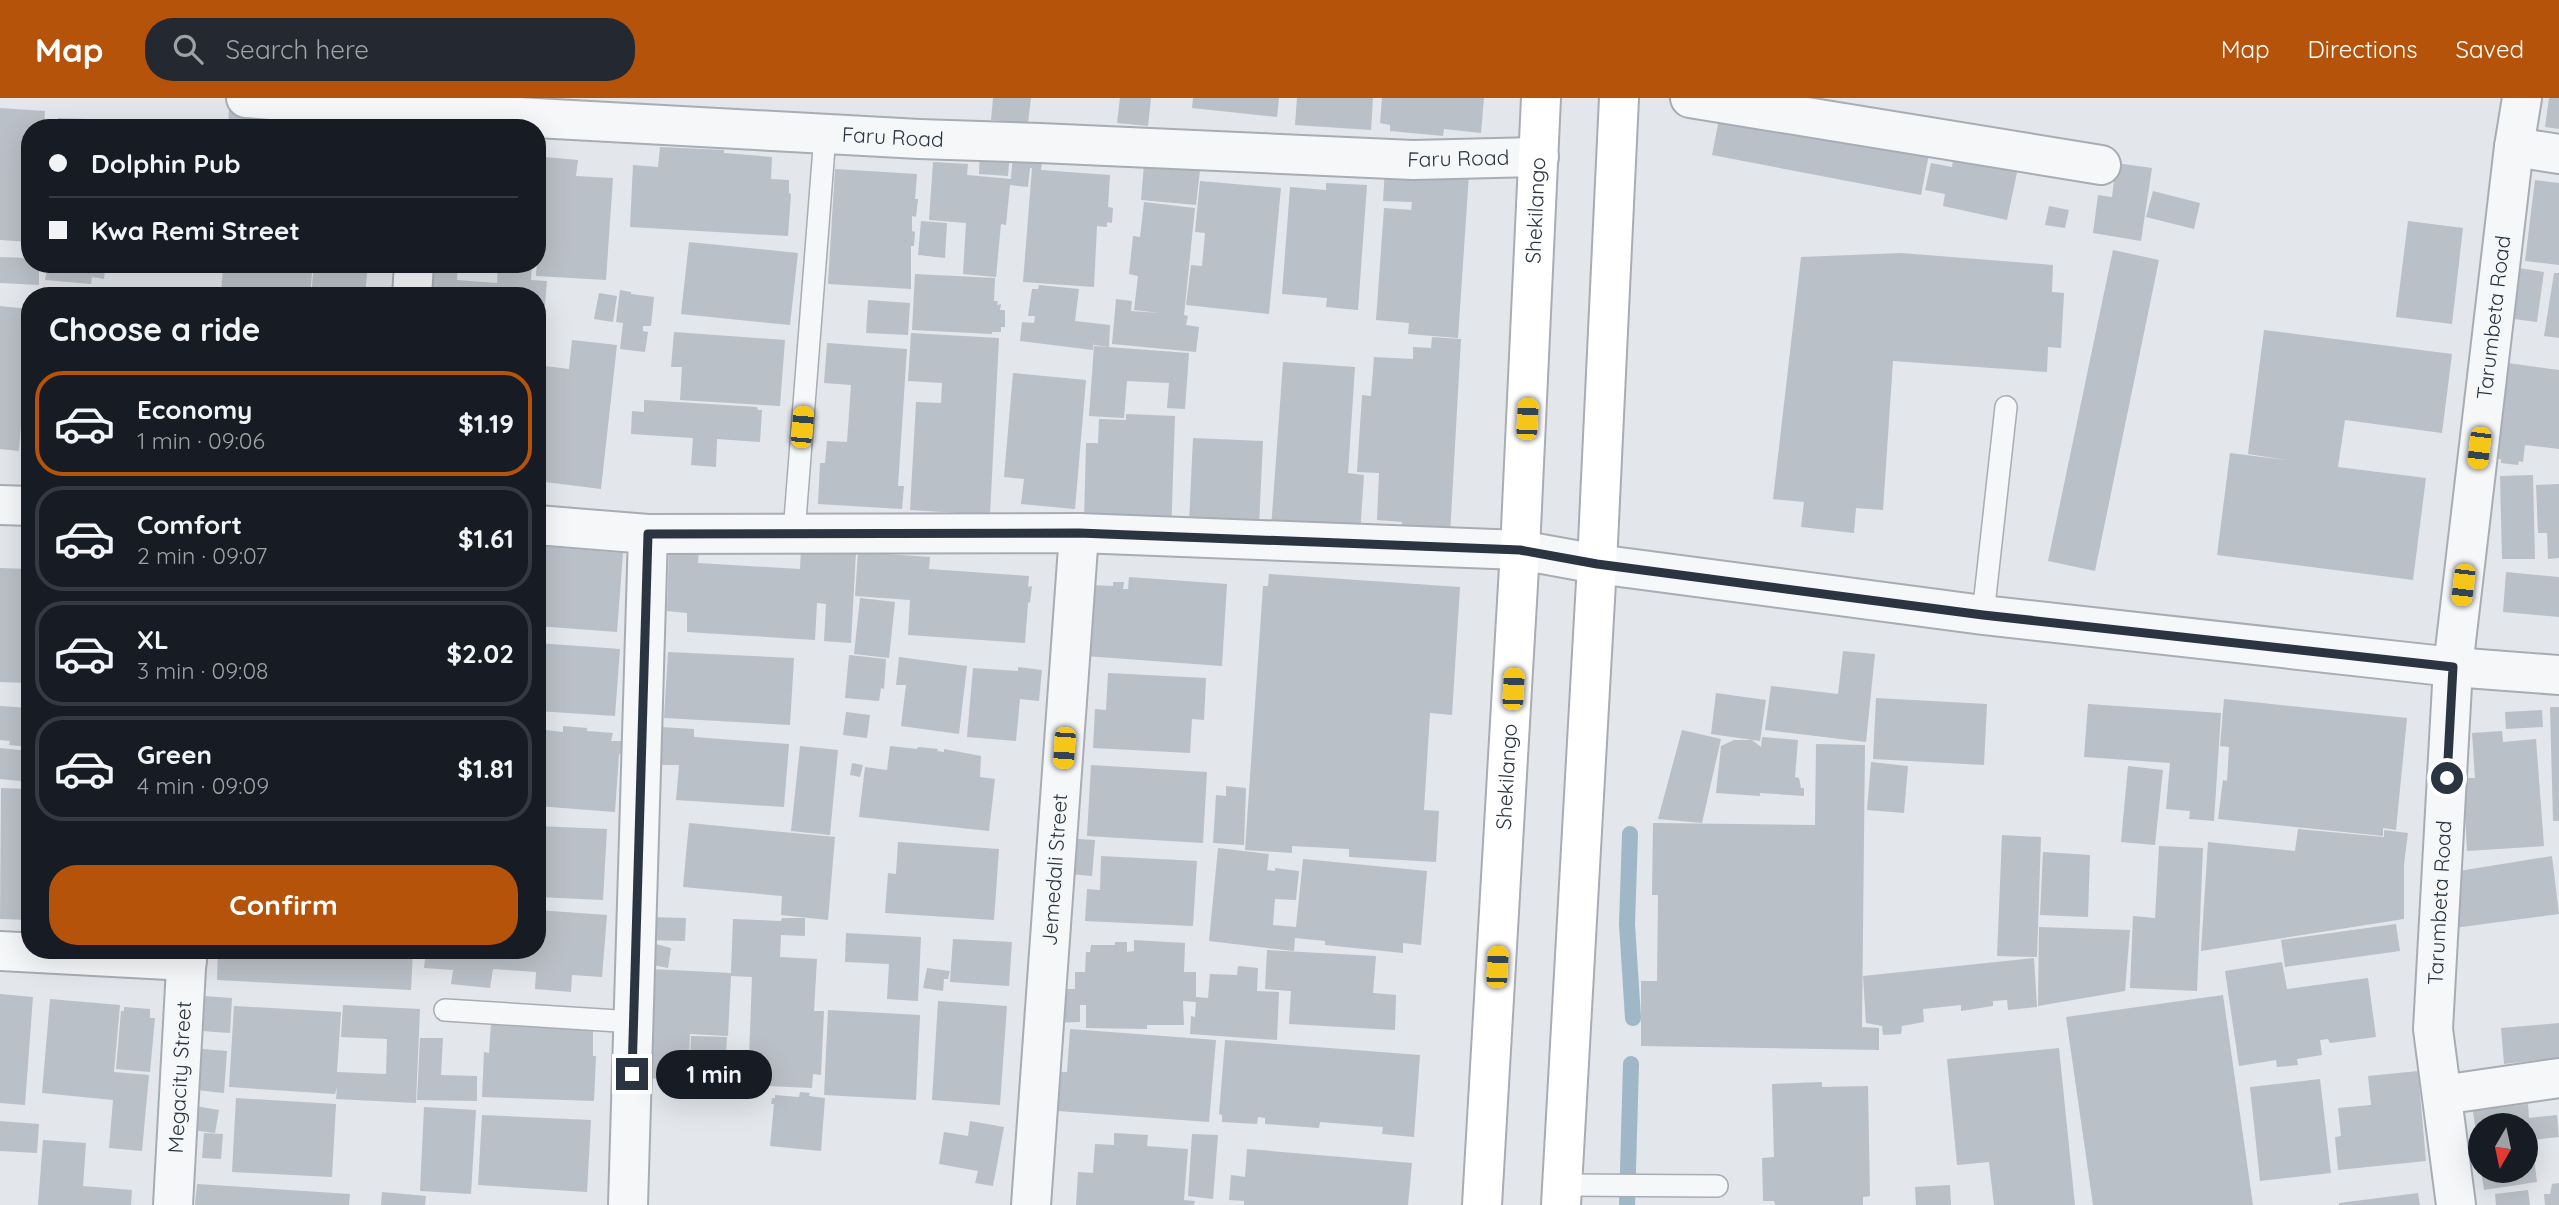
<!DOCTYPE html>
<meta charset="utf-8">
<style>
body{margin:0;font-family:Quicksand,sans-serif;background:#242831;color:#f1f3f6;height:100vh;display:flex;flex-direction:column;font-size:26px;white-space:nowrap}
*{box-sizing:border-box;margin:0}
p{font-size:23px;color:#9ea1a6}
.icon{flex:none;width:38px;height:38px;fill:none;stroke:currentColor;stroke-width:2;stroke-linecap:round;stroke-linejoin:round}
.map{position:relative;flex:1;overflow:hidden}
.sheet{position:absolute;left:21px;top:189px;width:525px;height:672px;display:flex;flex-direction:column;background:#171b24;border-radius:28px;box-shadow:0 7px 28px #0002}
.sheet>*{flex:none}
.hud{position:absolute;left:21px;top:21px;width:525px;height:154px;border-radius:28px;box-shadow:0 7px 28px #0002;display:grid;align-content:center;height:154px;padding:0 28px;background:#171b24}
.needle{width:46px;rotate:189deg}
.buttons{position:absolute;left:2468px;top:1015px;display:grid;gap:14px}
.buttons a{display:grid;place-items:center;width:70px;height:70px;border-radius:50%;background:#171b24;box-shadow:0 7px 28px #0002;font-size:35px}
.end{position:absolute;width:32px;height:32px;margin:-16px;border:9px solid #2b3541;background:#fff;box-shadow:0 0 0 4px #fff}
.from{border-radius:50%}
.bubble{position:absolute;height:49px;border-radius:24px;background:#171b24;box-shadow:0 7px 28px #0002;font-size:23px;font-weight:800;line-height:49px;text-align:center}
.car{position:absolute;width:21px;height:42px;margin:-21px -10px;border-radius:9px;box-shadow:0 0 5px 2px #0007;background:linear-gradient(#f5c518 24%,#345 0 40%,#f5c518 0 76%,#345 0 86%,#f5c518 0)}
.hud b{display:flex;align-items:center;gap:24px;height:66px;font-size:26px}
.hud b+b{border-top:2px solid #363941}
.hud i{width:18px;height:18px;background:#f1f3f6}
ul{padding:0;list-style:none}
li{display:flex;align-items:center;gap:21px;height:105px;margin:0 14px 10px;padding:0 14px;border:4px solid #363941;border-radius:28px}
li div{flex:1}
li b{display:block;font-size:26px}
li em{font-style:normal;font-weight:800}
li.selected{border-color:#b45309}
li>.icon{width:63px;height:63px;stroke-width:1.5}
h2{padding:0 28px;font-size:32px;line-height:84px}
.button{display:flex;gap:14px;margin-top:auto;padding:14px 28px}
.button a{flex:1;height:80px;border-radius:28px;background:#b45309;color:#fff;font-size:28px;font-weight:800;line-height:80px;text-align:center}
header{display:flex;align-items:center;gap:42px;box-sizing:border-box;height:98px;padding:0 35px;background:#b45309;color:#fff}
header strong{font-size:33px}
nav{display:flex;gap:38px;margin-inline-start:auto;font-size:24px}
.search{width:490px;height:63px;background:#242831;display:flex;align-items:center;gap:18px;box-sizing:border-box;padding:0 24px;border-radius:28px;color:#9ea1a6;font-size:26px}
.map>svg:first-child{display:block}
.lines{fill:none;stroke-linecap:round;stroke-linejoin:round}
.stream{stroke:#a0b7c8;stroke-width:16}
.building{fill:#bac0c7}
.service-casing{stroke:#a8adb4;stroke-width:24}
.minor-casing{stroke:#a8adb4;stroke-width:42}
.secondary-casing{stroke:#a8adb4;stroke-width:42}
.service{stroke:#f5f7f9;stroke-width:21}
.minor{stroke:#f5f7f9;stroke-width:38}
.secondary{stroke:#fff;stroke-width:38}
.route{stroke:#2b3541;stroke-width:9}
.labels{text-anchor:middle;stroke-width:5;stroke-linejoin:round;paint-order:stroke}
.street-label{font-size:21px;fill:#2b3541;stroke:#f2f5f8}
</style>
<header>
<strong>Map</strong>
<div class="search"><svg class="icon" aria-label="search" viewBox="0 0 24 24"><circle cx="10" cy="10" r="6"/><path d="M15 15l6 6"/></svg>Search here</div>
<nav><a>Map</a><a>Directions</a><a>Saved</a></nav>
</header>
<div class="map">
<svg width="2559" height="1107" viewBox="0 0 2559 1107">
<rect width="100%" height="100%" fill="#e3e6ea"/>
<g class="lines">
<path class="stream" d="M1630 736 1627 826 1633 920
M1627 1107 1631 966"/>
</g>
<path class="building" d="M993 0H1031L1028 25 991 22Z
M1120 0H1151L1148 28 1117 25Z
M1193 0H1279L1277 19 1192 10Z
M1297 0H1373L1371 32 1295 27Z
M1382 0H1484L1481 35 1444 31 1443 38 1390 33V27L1380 25Z
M2549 0H2559V31L2545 29Z
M0 10 45 13 44 30H30V144L0 142Z
M229 10 252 11 251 30H228Z
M1721 11 1930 51 1921 97 1712 57Z
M58 20 121 22 120 30H57Z
M143 21 220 25V30H142Z
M660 49 724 52V55L772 59 771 81 789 82V95L791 96 788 138 630 129 633 67 658 69Z
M980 52 1010 54 1008 78 979 76Z
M1013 54 1043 56 1041 72 1110 77 1108 109 1113 110 1112 125 1107 124V129L1097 128 1094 189 1023 184 1032 70H1030L1028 89 1010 87 1006 127 1001 126 996 179 963 176 966 125 929 122 933 64 968 66 967 77 1011 81Z
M1954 57 2018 70 2007 122 1943 108 1945 96 1925 92 1931 65 1952 69Z
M544 59 578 62 576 78 613 80 606 182 536 178Z
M2116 65 2152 70 2141 143 2093 135 2098 97 2112 99Z
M1144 66 1200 72 1196 107 1141 102Z
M1385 70 1469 76 1458 240 1408 236 1409 225 1376 222 1384 110 1411 112 1412 104 1383 103Z
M835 71 917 76 915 101H918L916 119 912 118V133L915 134 914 148H911V191L828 186Z
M2535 82 2559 85V167L2525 163Z
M1200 83 1281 90 1269 216 1186 207 1191 167 1202 168 1205 135 1195 134Z
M1326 85 1367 87 1358 212 1326 209 1327 200 1282 196 1290 89 1326 92Z
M2153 93 2200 105 2194 131 2146 119Z
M1144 104 1195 110 1184 217 1188 218 1186 227 1199 229 1196 254 1112 246 1116 201 1132 203 1131 213 1160 215 1134 212 1138 178 1129 176 1133 138 1140 139Z
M2049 108 2069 112 2065 130 2045 127Z
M921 123 947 125 945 160 918 157Z
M2408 123 2463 130 2452 226 2396 219Z
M689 144 798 155 790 227 681 216Z
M2113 152 2159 162 2095 473 2048 463Z
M1901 155 2053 167 2052 194 2064 195 2061 250 2048 249 2047 274 1893 263 1883 412 1856 410 1854 435 1801 429 1804 404 1773 401 1801 159Z
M0 159 30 160V166H39V187L0 185Z
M48 166H106L104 181 92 179 91 186 45 182Z
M314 166H368L365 198H311Z
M424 166H458L457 182 497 185 498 166H532L531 182 547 183 544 219 537 218V198H421Z
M223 169 312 175 310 198 221 195Z
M2513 169 2544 174 2537 224 2506 220Z
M2554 175H2559V240L2544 238Z
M915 176 995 180 994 203H998L997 207 1001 206 1000 212H1005V229H1001V234H992V236L912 232Z
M1039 187 1079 191 1075 223 1110 227 1109 249 1094 247V243L1093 252 1020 243 1022 224 1034 225 1035 218H1028L1032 191H1038Z
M149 191 193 196V198H148Z
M620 192 631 194V196L654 199 651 228H643V233L648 234 645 254 620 251 623 225 616 224Z
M599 195 617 198 613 224 594 221Z
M868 202 910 205 908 237 866 235Z
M0 208 30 211 19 353 0 351Z
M2264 232 2452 256 2442 335 2345 322 2338 369 2426 380 2413 482 2217 457 2230 355 2293 363 2248 356Z
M674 234 785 242 780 308 680 302 682 269H671Z
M911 235 999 240 990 417 910 412 916 304 941 305 942 285 908 283Z
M1432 239 1461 241 1450 437 1401 435 1402 424 1377 422 1379 375 1357 374 1362 297 1371 298 1374 259 1413 261V249L1431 250Z
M572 242 617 247 601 391 537 383V267L569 271Z
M827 245 907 251 898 388H904L902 411 818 406 820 365H825L827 343 847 344 851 287 824 285Z
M1094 248 1189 255 1185 311 1167 310 1169 285 1127 283 1124 320 1089 318Z
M1283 264 1355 269 1348 375 1364 377 1360 437 1271 431Z
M2508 265 2559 272V351L2525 347 2523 364 2519 363 2518 367 2501 365V361H2496Z
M1013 275 1086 282 1075 411 1021 406 1024 381 1004 379Z
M644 302 757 309 758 312H762L760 344 717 341 716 369 691 367 693 340 631 336 632 313 644 314Z
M1126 316 1175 318 1171 437 1084 423 1086 345H1098L1099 321 1126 322Z
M1193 340 1263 343 1259 428 1189 426Z
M2533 377 2535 461H2502L2500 378Z
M2559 386V460L2548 461 2547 435H2538L2536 387Z
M537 448 623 455 617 534 537 528Z
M669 449 699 450 698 465 800 471 801 451 856 454 851 545 824 543 826 506 817 505 815 542 687 534V515L667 513Z
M858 454 930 459 929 471 1029 478 1028 489 1032 488 1030 504 1028 505 1025 545 908 537 910 502 855 498Z
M0 470 30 471V585L0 584Z
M2506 474 2559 479V519L2503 514Z
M1269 476 1460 489 1452 617 1430 615 1424 712 1439 713 1436 764 1349 759V751L1292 748V755L1245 752 1263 488H1268Z
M1129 479 1227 486 1222 568 1085 558 1090 487 1113 488V484H1124L1123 491H1128Z
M860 500 895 504 889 560 854 556Z
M537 545 620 551 615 618 537 613Z
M1843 553 1875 556 1866 644 1765 632 1771 588 1838 596Z
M668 554 794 560 790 627 664 620Z
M849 557 886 561 884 591 881 590 879 603 845 600Z
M899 559 967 568 959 636 901 628 906 587H896Z
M1018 569 1042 572 1039 603 1020 601 1016 643 967 639 973 570 1018 573Z
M1108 575 1206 580 1204 622 1192 621 1190 655 1093 650 1095 611 1106 612Z
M1716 595 1766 602 1760 643 1711 636Z
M1876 600 1987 606 1984 667 1873 661Z
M2224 601 2407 620 2396 732 2383 730V738L2218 721 2223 682 2227 683 2229 649 2220 648Z
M2088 606 2221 615 2214 723 2189 721 2190 713 2166 711 2170 665 2084 659Z
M0 608 30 610V649L9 647 10 643 0 642Z
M2550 609H2559V723H2553Z
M2542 612 2543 629 2506 631 2505 614Z
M846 614 870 617 867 640 843 637Z
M563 628 587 630V633L613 635 611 643H624L623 657 619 656 615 714 537 708V631L563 634Z
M661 629 694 631V639L789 646 784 709 676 702 679 667H658Z
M1682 632 1721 641 1702 725 1658 721Z
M2502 633 2503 644 2536 641 2544 748 2467 753 2463 680H2475L2472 635Z
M1762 639 1798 642 1795 679 1799 680 1801 690H1804V698L1760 695V698L1716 695 1721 648 1734 642H1752L1761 649Z
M1816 646 1865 647 1862 929 1879 930V952L1641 948V883H1657L1658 797H1652L1653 725 1815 727Z
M800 648 838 652 830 737 791 733Z
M890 648 917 651 918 649 938 651 937 653 944 654V651L981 658 980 679 995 681 989 733 859 719 865 669 887 672Z
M0 650 30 653V684L0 681Z
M1871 664 1908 668 1904 715 1867 712Z
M852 665 863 667 860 679 850 677Z
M1091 667 1207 674 1203 745 1087 738Z
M2128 668 2163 672 2155 747 2121 744Z
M1226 688 1246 690 1244 747 1213 745 1216 697 1226 698Z
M1 690 30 691V822L0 821Z
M689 725 835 739 828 822 781 817 782 798 683 789Z
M537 728 607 731 603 802 537 799Z
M2298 731 2384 739V732L2408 735 2404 766V821L2201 853 2208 744 2295 753Z
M2002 737 2041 739 2037 859 1997 858Z
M1061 740 1095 742 1092 778 1058 775Z
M898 744 999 751 994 822 885 815 888 775 896 776Z
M2159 748 2203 750 2197 893 2130 890 2133 818 2155 820Z
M1218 750 1269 756 1267 772 1275 773V770L1299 773 1296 802 1275 801 1273 827 1296 829 1303 761 1427 773 1421 847 1403 845V855L1325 847V843L1295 840 1294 853 1209 843Z
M2043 754 2090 757 2088 819 2040 817Z
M1101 758 1197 763 1193 828 1085 823 1087 791 1100 792Z
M2552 758 2559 816 2454 830 2447 775Z
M537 812 607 817 602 879 572 877 571 894 535 891 536 874 493 871 490 890 451 886 453 872 424 870 426 852H537Z
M647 819 686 820 685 843 646 842Z
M782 820H805V838L781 837 780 859 817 861 814 913H824L821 977 813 976 812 990 748 987 752 879 731 878 728 938 690 936 688 983 646 980 651 871 731 875 733 821 781 823Z
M2396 826 2400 853 2285 869 2281 842Z
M2039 829 2130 832 2125 893 2038 908Z
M846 835 921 839 918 903 887 901 889 866 845 864Z
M953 841 1012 844 1009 888 950 884Z
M1134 842 1185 845 1184 874H1196V899L1208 900 1210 876 1237 877 1238 868 1258 870 1257 893 1279 894 1277 942 1190 936 1191 918 1195 919 1196 904 1183 903 1184 927H1147V931L1086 930V907H1080V924L1046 925 1059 891H1075V874H1085L1086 854H1090L1091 847H1115V844H1127V854L1134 853Z
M652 845 671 850 668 870 648 866Z
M218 852H413L411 892 217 882Z
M1267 852 1376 858 1373 895 1396 897 1395 932 1289 926 1291 893 1265 891Z
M2034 860 2037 909 2008 912 2007 902 1993 903V908L1961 913V907L1923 911 1924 924 1902 928 1901 936 1883 937 1882 928 1866 925 1863 878Z
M2282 864 2287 891 2368 880 2376 939 2330 945 2328 941 2320 942 2322 957 2297 961 2298 967 2277 969 2276 962 2239 968 2225 873Z
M927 870 950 873 948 881H944L943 893 923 890Z
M0 896 33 899 25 1007 0 1005Z
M2223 897 2253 1107H2093L2066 919Z
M203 898 232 900 230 935 201 933Z
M50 901 120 907 114 974 149 977 142 1053 109 1050 113 1002 42 995Z
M938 903 1007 908 1000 1007 932 1002Z
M343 907 420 911 416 1005 336 1001 337 989 335 996 229 989 234 908 341 914 337 974 386 976 387 941 341 939Z
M124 909 150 911V920H155L150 974 116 971 121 913H124Z
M828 912 920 917 916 1002 824 997Z
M491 925 593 929V958H596L594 1003 482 999 484 954 489 955Z
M2559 925V960L2504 966 2501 930Z
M1070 931 1216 942 1209 1024 1058 1013 1061 974H1067Z
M691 938 727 939 724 990 689 988Z
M420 940H443L441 977 477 978V1003L417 1002Z
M1225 942 1420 957 1414 1039 1382 1036 1383 1029 1320 1024 1319 1030 1265 1026V1020L1258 1019 1257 1026 1222 1024V1017L1219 1016Z
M191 950 227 953 224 995 187 991Z
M2059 950 2075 1107H1994L1989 1064 1957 1067 1947 961Z
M2418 973 2426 1063 2338 1072 2335 1039 2341 1038 2338 1010 2371 1007 2368 978Z
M2320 981 2331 1075 2260 1083 2250 989Z
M1822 984V989L1868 988 1870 1098 1863 1099V1107H1775L1774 1103H1763L1762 1060 1774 1059 1772 986Z
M800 994 810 995 809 998 825 1000 821 1053 770 1048 774 1006H771L772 1000H775V997L799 999Z
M236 1000 336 1006 332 1079 232 1074Z
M2528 1006 2529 1020 2557 1017 2559 1039 2532 1042 2537 1084 2484 1092 2481 1073H2525V1027H2480L2478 1050 2473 1013Z
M195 1008 219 1012 215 1035 191 1032Z
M424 1009 476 1012 471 1096 420 1093Z
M482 1017 591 1022 587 1094 478 1087Z
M0 1023 39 1026 37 1055 0 1053Z
M970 1023 1004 1029 993 1088 975 1085 978 1073 939 1066 944 1034 968 1038Z
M204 1035 223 1036 221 1061 202 1060Z
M1114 1035 1148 1037 1147 1048 1188 1051 1184 1102 1195 1103 1194 1107H1076L1078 1074 1093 1075 1095 1046 1114 1047Z
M1192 1036 1218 1037 1213 1101 1188 1098Z
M43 1042 86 1045 83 1088 132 1092 131 1107H38Z
M1247 1051 1412 1065 1408 1107H1244V1103L1229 1102 1231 1077 1245 1079Z
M2559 1085V1107H2545L2544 1096H2550L2552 1086Z
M197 1086 350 1096 349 1107H195Z
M1950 1087 1951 1107H1916L1915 1089Z
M2528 1092 2530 1107H2496L2495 1096Z
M382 1094 426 1098 425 1107H381Z
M2418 1095 2420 1107H2339V1105Z"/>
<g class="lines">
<defs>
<path id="service" d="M794 435 825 37
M1983 517 2006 309
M445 912 634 924
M1563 1087 1717 1088"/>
<g id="minor">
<path id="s1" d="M246 0 427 14 919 41 1040 45 1413 62 1539 59"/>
<path d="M1690 0 2101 67"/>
<path d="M2514 49 2559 56"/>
<path d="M412 198 414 166"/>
<path d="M0 407 30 408"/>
<path d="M537 427 648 436 1079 435 1520 452 1597 466 1983 517 2453 569 2559 577"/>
<path d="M0 853 187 863"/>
<path d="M2442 997 2559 980"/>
<path id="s2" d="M173 1107 187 852"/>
<path d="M628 1107 648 436"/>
<path id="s3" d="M1031 1107 1079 435"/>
<path id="s4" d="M2456 1107 2433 931 2453 569 2514 49 2522 0"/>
</g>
<g id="secondary">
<path id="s5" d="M1482 1107 1520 452 1541 0"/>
<path d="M1561 1107 1597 466 1619 0"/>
</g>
</defs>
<use href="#service" class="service-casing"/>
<use href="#minor" class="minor-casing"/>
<use href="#secondary" class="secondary-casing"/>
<use href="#service" class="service"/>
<use href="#minor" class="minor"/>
<use href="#secondary" class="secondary"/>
</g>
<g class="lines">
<path class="route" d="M632 976 648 436 1079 435 1520 452 1597 466 1983 517 2453 569 2447 680"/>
</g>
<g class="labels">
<g class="street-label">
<text dy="7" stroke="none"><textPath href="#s1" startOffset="648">Faru Road</textPath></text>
<text dy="7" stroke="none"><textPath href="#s1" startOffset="1214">Faru Road</textPath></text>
<text dy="7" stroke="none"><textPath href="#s5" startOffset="996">Shekilango</textPath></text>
<text dy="7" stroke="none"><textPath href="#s4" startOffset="892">Tarumbeta Road</textPath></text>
<text dy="7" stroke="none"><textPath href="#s5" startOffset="429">Shekilango</textPath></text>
<text dy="7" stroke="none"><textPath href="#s3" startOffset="336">Jemedali Street</textPath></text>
<text dy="7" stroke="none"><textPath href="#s4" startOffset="304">Tarumbeta Road</textPath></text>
<text dy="7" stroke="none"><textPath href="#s2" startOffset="128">Megacity Street</textPath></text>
</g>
</g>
</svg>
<div class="buttons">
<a><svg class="needle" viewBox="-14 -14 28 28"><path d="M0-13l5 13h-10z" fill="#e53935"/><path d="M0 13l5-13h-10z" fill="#9ea1a6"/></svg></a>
</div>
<i class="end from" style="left:2447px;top:680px"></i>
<i class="end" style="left:632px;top:976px"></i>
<div class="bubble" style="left:656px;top:952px;width:116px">1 min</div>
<i class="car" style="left:1527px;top:321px;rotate:3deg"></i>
<i class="car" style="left:802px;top:329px;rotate:5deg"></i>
<i class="car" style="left:2479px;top:350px;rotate:187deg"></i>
<i class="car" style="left:2463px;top:487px;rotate:187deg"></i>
<i class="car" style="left:1513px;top:591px;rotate:3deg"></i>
<i class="car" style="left:1064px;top:650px;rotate:184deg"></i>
<i class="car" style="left:1497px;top:869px;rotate:3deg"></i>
<div class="hud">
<b><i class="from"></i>Dolphin Pub</b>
<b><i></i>Kwa Remi Street</b>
</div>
<section class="sheet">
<h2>Choose a ride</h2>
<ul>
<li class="selected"><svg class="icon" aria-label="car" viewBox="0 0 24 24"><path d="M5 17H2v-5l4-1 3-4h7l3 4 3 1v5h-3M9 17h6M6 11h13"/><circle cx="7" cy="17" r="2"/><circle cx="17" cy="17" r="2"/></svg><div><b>Economy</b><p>1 min · 09:06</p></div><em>$1.19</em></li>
<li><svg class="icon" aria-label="car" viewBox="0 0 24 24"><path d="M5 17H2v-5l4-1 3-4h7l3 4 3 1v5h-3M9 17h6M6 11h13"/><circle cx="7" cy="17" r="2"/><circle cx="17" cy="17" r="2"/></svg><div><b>Comfort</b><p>2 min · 09:07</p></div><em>$1.61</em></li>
<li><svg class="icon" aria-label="car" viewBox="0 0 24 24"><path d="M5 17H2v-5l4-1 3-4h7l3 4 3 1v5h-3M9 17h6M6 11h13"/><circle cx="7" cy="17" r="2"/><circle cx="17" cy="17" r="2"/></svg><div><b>XL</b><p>3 min · 09:08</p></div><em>$2.02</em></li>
<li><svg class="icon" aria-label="car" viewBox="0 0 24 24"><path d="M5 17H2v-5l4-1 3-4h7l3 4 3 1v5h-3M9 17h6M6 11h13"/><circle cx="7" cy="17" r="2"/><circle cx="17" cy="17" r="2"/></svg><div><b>Green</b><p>4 min · 09:09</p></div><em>$1.81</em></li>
</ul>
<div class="button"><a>Confirm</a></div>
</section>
</div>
